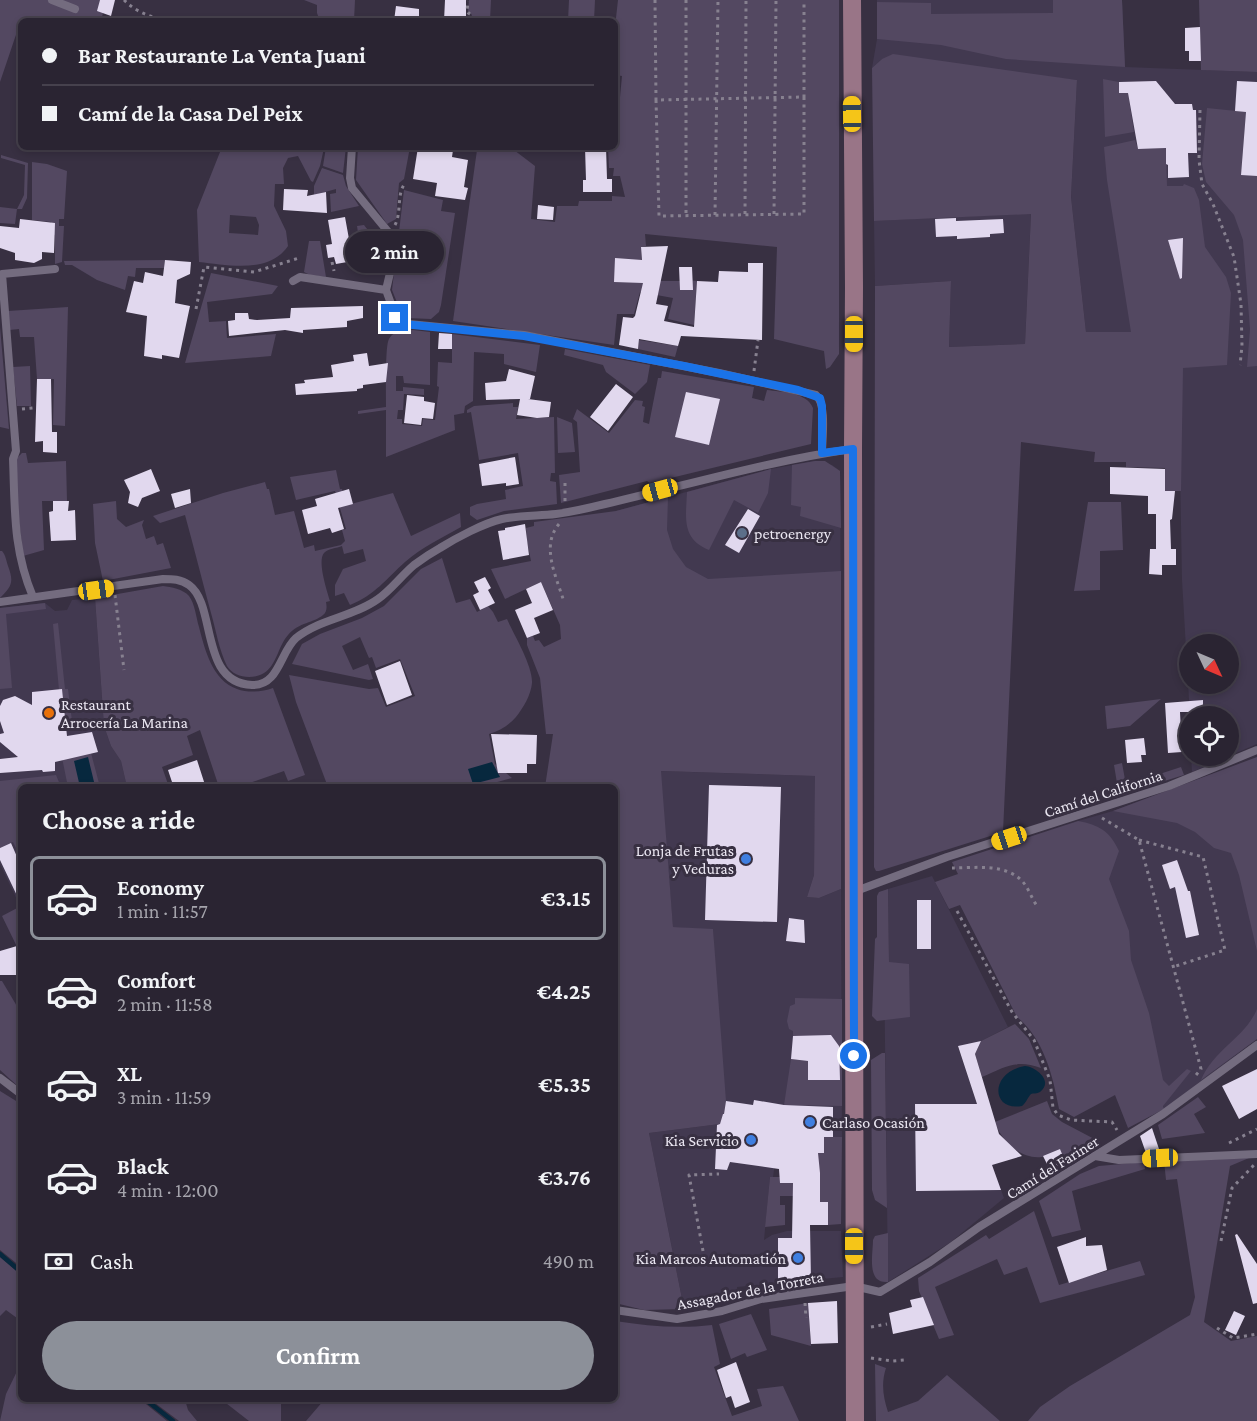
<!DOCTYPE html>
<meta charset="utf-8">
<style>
body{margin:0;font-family:"Crimson Pro",serif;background:#322c3a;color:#f1f3f6;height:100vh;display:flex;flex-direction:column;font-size:22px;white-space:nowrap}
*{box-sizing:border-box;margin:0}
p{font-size:20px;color:#a5a4ac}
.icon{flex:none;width:33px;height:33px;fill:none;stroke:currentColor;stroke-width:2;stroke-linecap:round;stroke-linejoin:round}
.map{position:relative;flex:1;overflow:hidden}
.sheet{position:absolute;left:18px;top:784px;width:600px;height:618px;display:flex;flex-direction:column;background:#2a2432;border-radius:9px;box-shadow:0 3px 9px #0003,0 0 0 2px #46414d}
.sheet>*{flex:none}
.hud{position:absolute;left:18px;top:18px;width:600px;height:132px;border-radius:9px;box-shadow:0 3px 9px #0003,0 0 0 2px #46414d;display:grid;align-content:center;height:132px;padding:0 24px;background:#2a2432}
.needle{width:39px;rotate:134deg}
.buttons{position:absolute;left:1179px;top:634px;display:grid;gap:12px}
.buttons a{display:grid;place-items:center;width:60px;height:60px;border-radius:50%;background:#2a2432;box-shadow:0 3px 9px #0003,0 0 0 2px #46414d;font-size:30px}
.end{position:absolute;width:27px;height:27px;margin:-14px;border:8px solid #1a73e8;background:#fff;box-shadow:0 0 0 3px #fff}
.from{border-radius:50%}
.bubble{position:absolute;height:42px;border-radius:21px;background:#2a2432;box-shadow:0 3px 9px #0003,0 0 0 2px #46414d;font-size:20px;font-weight:700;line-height:42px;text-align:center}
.car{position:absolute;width:18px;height:36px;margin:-18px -9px;border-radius:8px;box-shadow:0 0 4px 2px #0007;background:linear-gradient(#f5c518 24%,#345 0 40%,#f5c518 0 76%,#345 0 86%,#f5c518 0)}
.hud b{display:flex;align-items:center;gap:21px;height:57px;font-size:22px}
.hud b+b{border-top:2px solid #46414d}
.hud i{width:15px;height:15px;background:#f1f3f6}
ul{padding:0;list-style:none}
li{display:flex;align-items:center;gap:18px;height:84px;margin:0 12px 9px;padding:0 12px;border:3px solid transparent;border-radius:9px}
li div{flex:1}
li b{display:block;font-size:22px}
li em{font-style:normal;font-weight:700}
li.active{border-color:#8c9099}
li>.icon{width:54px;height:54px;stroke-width:1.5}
h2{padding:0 24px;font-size:27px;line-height:72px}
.pay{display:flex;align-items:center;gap:15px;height:66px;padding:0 24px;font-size:22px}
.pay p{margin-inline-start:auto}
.action{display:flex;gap:12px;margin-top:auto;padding:12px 24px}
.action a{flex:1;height:69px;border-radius:36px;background:#8c9099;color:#fff;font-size:24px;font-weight:700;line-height:69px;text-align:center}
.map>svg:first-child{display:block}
.built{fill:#423950;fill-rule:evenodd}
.green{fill:#534861;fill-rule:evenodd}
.water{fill:#07283e}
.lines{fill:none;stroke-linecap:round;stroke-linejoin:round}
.stream{stroke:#07283e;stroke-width:4.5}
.building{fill:#e1d8ee}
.path{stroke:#878190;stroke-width:3;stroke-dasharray:3 4.5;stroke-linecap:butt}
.lane{stroke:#746c7f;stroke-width:8}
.secondary{stroke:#997587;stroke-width:18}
.route{stroke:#1a73e8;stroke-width:8}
.service-dot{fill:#5c6f8a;stroke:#383042;stroke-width:2}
.food-dot{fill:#e8710a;stroke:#383042;stroke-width:2}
.shop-dot{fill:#3f7fe0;stroke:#383042;stroke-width:2}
.labels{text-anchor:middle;stroke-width:6;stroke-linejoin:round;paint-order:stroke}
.poi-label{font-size:16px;fill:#ebe7f2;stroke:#383042;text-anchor:start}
.street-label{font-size:16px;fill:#ebe7f2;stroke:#383042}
</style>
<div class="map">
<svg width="1257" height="1421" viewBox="0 0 1257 1421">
<rect width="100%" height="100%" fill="#383042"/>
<path class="built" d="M877 0H1122L1125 67 1257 72V744L1192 772 1191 756H1228V717H1190L1182 580 1180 469 1131 332H1086L1071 197 1077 80 882 59 872 68 877 39ZM1190 645H1228V684H1190Z
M1031 213 1025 344 949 347 951 281 875 286 874 221Z
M815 461 832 465 840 471 841 632 619 651 616 511 771 469Z
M95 598 104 726 111 746 121 761 127 787 21 788 20 906 0 864V608L45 603 55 611 67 610 72 600Z
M660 771 816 776 814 875 807 897 819 898 841 889 842 1137 779 1134 773 1177H770L764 1240 772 1235 787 1231H841L843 1277 737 1287 738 1299 684 1309 649 1133 720 1124 713 930 673 927Z
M1215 773 1257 920V1039L1164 1109 1110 917 1078 821 1113 811Z
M932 876 1008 1027 981 1041 958 1047 977 1104 993 1168 1004 1198 951 1242 888 1282 884 962H889L888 889Z"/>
<path class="green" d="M0 0H100L103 13 101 21 21 20 0 82Z
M304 0H355L354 21H326L325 19 320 21 317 13V5Z
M469 0H491L490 21H475L471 17 472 15 468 11Z
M569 0H595L594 21H568Z
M618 0H839V354L830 367 826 369 824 351 774 339 777 247 645 234 646 246 641 247 643 281H680L681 290H690L689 280 697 281 694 325 668 319 673 298 640 292 634 314H617L614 345 453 321 477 150 466 147H510L535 166 531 219 555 222 557 206H578L579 201H612V196L625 197 620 176H613L614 168H609L608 147 619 145V132H615V97H620L622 76 615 75V27Z
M1053 0H1122L1125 67 1006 59 941 45 877 39V2L931 3V14L1053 13Z
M1199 0H1257V72L1201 70Z
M893 54 1077 80 1071 197 1086 332H1131L1107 180 1104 147 1135 140 1138 149 1166 148 1167 186H1183L1184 184 1194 188 1199 200 1205 247 1226 277 1231 293 1227 365 1183 368 1181 491H1165V468L1126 467V462H1094L1095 452 1021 442 1003 832 879 871H876L874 867 875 286 951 281 949 347 1025 344 1031 214 874 221 872 68 882 59Z
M1103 79 1119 82V93H1128L1134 132 1105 137Z
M1207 108 1246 112 1241 174 1257 176V366L1247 367 1250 329 1243 240 1234 215 1206 182 1202 164Z
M222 147 324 148 320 166 313 182 311 181 298 156 288 158 283 168 284 184H275L274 206 286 231 288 246C269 274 228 265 199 262L197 210ZM230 215 256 217 259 225 258 235 229 233Z
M326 147H346L343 173 323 166Z
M358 147H410L404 179 399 183 396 219 387 224 356 180Z
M1 155 28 163 27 198 22 209H17L15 224 0 223V207L17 209 24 195 25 165 1 158Z
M32 162 47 164 67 171 64 219H59V226H64L62 262 55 264V235L50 234 51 222 32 220Z
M322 168 343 175 346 186 359 206 331 212 330 194 336 193V189L314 195V186Z
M404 190 443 200 441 211 455 213 441 305 439 312 431 319 407 318 402 315 392 290Z
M364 225 377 242 378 250 361 253 357 226Z
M309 241H320L326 277 310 275 304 272Z
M165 260 164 268H136L135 277 128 276 125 290 97 280 72 265H65L64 261Z
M211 273 278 286 272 294 207 302 209 322 226 321 227 338 276 334 271 356 185 363Z
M68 307 65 426 53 425 54 379H37L34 337H20L19 329 9 330 8 311Z
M0 327 9 429 0 427Z
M404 329 430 332V385L404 383 403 376H396V391H403V387L424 389V395L404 394 403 410H398L397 419H402V424L422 426 423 419 435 420 439 387 437 386 438 362 452 363V334L540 345 536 372 504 364V354L474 352 473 401 465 406 464 413 454 415 455 430 386 457V410L358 414V411L386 407C386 396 385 345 389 339 392 333 398 332 404 329Z
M639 340 678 346 675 357 638 349Z
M565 349 650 365 647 382 635 394 606 372 603 365 564 355Z
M30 366 31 406H17L13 367Z
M662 371 754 387 752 398 764 401 767 390C781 392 807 392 813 408L811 444 650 483 647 481 561 503 559 475 580 472 577 422 573 419 577 409 609 433 635 400 643 401 642 406 645 407 643 422 649 424 658 378H661Z
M513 403V407H518L516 419 554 417 555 473H551L550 481 556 482 557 504 504 511 477 520 470 515V507L477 504 506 499 505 490 523 486 518 453 479 460 471 412 467 413V410L474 406Z
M557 417 572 423 575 452 558 453Z
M22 453H26L28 463 66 461 67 501H42L44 550 23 556 17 501 16 459Z
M815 461H825L840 471 841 528 800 516 801 507 791 505 792 465Z
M771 469 768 493 758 513 734 500 709 550C681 539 686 517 687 492Z
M336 470 340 489H342L347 505 393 493 411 536 460 513 461 527C442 538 422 547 405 562 386 579 375 595 350 605L344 593 335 596V585L343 569 366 561 363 549 344 554 342 546C337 548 327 549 324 553 317 561 327 591 330 601L326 602C327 607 327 612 323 615 314 623 299 622 288 635 278 646 277 665 264 673 253 680 234 678 227 666 219 650 216 630 211 613 202 580 194 548 185 515L160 523 153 516 223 493 265 482 267 489H269L275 515 294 511 304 548 314 545 315 551 341 545 345 541 342 530 346 529 335 491 339 490 296 500 290 477Z
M668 497 667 530 673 549 686 567 708 579 841 571V889L819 898 807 897 814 875 815 776 661 771 673 927 713 929 726 1101 724 1114H723L720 1124 649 1133 684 1309 644 1310 615 1303V1286L620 1284 615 1260V788L545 787 553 734H546L540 678 527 645V638L533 636 535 641 539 640 544 647 561 639 560 625 541 582 505 599 491 569 531 561 527 542 526 528 534 526V522L616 511Z
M116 501 117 519 126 527 144 520 142 525 146 539 154 536 157 545 163 543 171 568 103 581 95 543 93 504Z
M1088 502H1121L1123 550 1100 551V590L1074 591Z
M0 551H2C6 556 6 560 8 566 14 582 12 586 0 598Z
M442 558 456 603 470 599 477 612 488 606 493 612 498 622 507 619C514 635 533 666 532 683 531 695 523 708 516 717 509 725 500 731 489 734L495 764 512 778 479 787H328L296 702 289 675 369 689 378 688 386 707 415 696 400 659 376 668 372 657 369 658 360 637 342 646 353 670 368 664 373 679 369 680 292 664 302 644 320 634 362 618 384 606 421 569Z
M163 586C171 587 183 589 189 596 195 604 196 617 199 627 205 650 212 680 237 689 248 693 262 692 273 688L305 775 288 781 284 771 238 787H219L200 730 187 736 193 755 162 767 169 787H127L121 761 111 746 104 726 95 598Z
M45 603 46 609 6 614 12 688 0 689V608Z
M58 623 65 689H68L72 721 66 722 62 690H59L53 624Z
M1161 699 1130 726 1107 729 1105 706Z
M60 748 91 753 100 787H68Z
M1257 757V951L1239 875 1231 853 1214 848 1195 832 1177 823 1113 811Z
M1122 763 1126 785 1181 767 1184 775 1119 795 1114 765Z
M56 775 61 787 21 788V851L18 852 13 842 0 848V781Z
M1078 821C1099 825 1110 831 1119 851L1109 879 1129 931 1131 960 1149 1013 1163 1080 1169 1086 1187 1069 1191 1071 1163 1106 1164 1109 1128 1128 1115 1095 1074 1117 1059 1109C1053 1076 1044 1039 1017 1017L960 905 949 909 935 882 958 874 952 862Z
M888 889 889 962 909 964 910 1017 877 1021 872 1016 875 939 877 937V896L879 892Z
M21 906V955L2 916Z
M0 981H2L21 1013V1089L0 1070Z
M795 998 842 999V1106L784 1105 791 1059 808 1061V1080H840L793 1036V1031L789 1029 787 1021 790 1006 795 1004Z
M1257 1009V1039L1201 1080C1215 1048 1245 1038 1257 1009Z
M1015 1024 1029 1039 1041 1068C1016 1059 1005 1067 982 1077L975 1054 981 1041Z
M882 1053H885L887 1208 875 1200 872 1190 871 1060Z
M0 1091 21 1104V1267L0 1250Z
M1198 1097 1206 1107 1194 1114 1205 1133 1162 1139 1158 1125Z
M1047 1101 1052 1114 1062 1122 1100 1142 1065 1161 1060 1149C1054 1152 1048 1156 1042 1157 1021 1160 1001 1141 995 1122Z
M793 1135 842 1137 841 1224 828 1225 820 1202V1177Z
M1249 1158 1230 1166 1204 1322 1231 1341 1257 1336V1421H1028L1040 1407 1070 1386 1190 1315 1195 1297 1177 1179 1166 1180 1164 1161Z
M1144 1162 1145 1169 1072 1191 1081 1230 1052 1237 1039 1201 1080 1174 1099 1166Z
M770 1177H780V1183H799V1196H780V1205H785V1225L765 1227Z
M1034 1211 1059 1285 1140 1261 1145 1275 1040 1303 1027 1267 1004 1275 997 1259 935 1287 954 1335 939 1339 919 1291 918 1278 986 1235 989 1239Z
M888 1233V1282C866 1284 873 1254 873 1240L875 1236Z
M0 1257 21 1275V1321L6 1310 0 1316Z
M808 1303 811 1346 771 1335 769 1309Z
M751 1314 767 1350 747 1357 745 1353 731 1359 719 1324Z
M615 1321C647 1326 679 1329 712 1325L720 1364 714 1367 732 1416 762 1406 757 1389 783 1386 799 1421H306L324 1400H615Z
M21 1363V1400H141L167 1421H0L6 1394Z
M875 1364 886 1368C881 1383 883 1397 888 1412L918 1401 947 1375 1000 1421H876Z
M151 1400H185L188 1410 197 1421H179Z
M222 1400H281V1421H249Z"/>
<path class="water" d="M88 757 95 786 80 787 74 761Z
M492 762 500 777 473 784 468 769Z
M1025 1066C1036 1067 1054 1081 1040 1092 1037 1094 1033 1093 1031 1094 1028 1097 1026 1103 1022 1106 991 1112 989 1072 1025 1066Z"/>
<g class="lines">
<path class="stream" d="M0 1254 21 1272
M146 1400 173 1421"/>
</g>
<path class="building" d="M100 0H115L111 16 97 11Z
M445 0H466V21H444Z
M396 6 419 9V21H394Z
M1200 27 1201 61H1189V51H1185V28Z
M1156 81 1175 104H1192L1193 110H1196L1197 153H1188L1189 177 1168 178V165L1166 164V148L1138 149 1128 93H1119V82Z
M1237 81 1257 82V176L1241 175 1246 112 1235 111Z
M418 147 453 150 452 157 468 160 464 187 468 188 465 200 435 196 437 183 413 179Z
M585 147H606L607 179H612V192H583V180H586Z
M284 189 308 190 307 196 326 192 327 213 283 210Z
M538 205 554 207 553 220 537 219Z
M345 217 353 261 336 264 334 257 328 258 326 245 332 244 328 220Z
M956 218V221L1003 219 1004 233 990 234V237L957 239V236L936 237 935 219Z
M20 219 55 223 54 253 42 252V259L34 263 15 260V253L0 248V226L19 228Z
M1183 238 1182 278 1180 279 1168 240Z
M668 246 656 304 668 306 664 321 694 327 697 281 718 282 719 271 748 272V263H763L762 340 681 336 678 346 639 339 638 349 619 345 623 317 633 318 635 316 643 283 614 282 615 258 642 260 641 247Z
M165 260 191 262 190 274 177 280 175 303 190 306 179 358 162 355V359L144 356 147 316 126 312 134 281 143 283 145 272 163 276Z
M679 267H692L693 290H680Z
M363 306V318L347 321V327L303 330V333L285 330 229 336 228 321 235 320V313H248L249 319 257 320 290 318 291 308Z
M439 333 452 334V349H438Z
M367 353 369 366 388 363 386 382 363 385V388L357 389V391L296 395 295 384 305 383 304 380 333 377 331 365 354 361 353 355Z
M509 369 535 376 530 399H528L551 402 549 417 537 418 517 415 520 399 486 400 485 383 506 381Z
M37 379H51L52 432H57V453L43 452V441L35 442Z
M616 384 633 397 608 431 590 417Z
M686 392 720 399 709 445 675 437Z
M407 395 424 397V401L435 403 433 419 422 418 421 425 404 423Z
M515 457 519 484 506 486V483L482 486 479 464Z
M1110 467 1165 469V491H1175L1172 519 1170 520 1171 549H1176V565H1162V575L1149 574 1150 549H1156V514H1148V496L1110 494Z
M151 469 160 491 142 498 138 507 128 503 130 492 124 480Z
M190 489 191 503 175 508 171 494Z
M349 489 353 504 338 508 344 529 332 533 330 528 308 534 302 510 317 506 315 499Z
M53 501H69L68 511 75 510 76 540 51 541 49 512 53 511Z
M748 509 760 516 739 553 725 545Z
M525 524 529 555 503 560 498 531 505 530V528Z
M485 577 491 588 488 590 495 603 480 610 473 595 479 592 474 582Z
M541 582 553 610 534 618 540 633 527 638 515 610 532 603 526 589Z
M400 661 412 695 387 705 375 671Z
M62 689 67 736 92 732 98 752 55 762V771L43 772 42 770 0 773V759L18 757 0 742V734L4 733 0 721V706L3 700 15 696 32 705V692Z
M1203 700V712H1180L1182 752 1168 753 1165 703Z
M491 734 537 735 536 764H527V773H498Z
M1144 738 1146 755H1141L1142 762 1127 763 1125 740Z
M197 760 206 788H174L168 770Z
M709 785 781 787 777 922 705 920Z
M11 843 21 866V904L0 860V848Z
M1177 860 1188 891H1190L1199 935 1186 938 1175 887 1170 889 1162 865Z
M917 900H931V949H917Z
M789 918 804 920 805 943 786 941Z
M17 946 21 955V975H0V951Z
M831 1035 839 1046 840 1080H808V1061L791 1059 793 1036Z
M981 1041 975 1054 999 1134 1022 1156 992 1165 1001 1190 916 1191 915 1104H977L958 1046Z
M1257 1069V1109L1239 1119 1222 1086Z
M754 1100 784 1105 833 1107V1137H824V1153H818L820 1173V1202H828V1225H810L811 1280 778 1284V1238H792L793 1183H780L779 1169 730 1162 727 1170 715 1169 717 1125 720 1124 723 1114H724L726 1101 753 1105Z
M1152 1128 1160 1152 1146 1153 1140 1136Z
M1060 1149 1065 1161 1050 1170 1043 1156Z
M1237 1234 1257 1264V1303L1253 1304 1235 1235Z
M1086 1237V1246L1102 1245 1107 1270 1069 1283 1057 1247Z
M923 1297 934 1325 893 1334 889 1313 912 1307 910 1300Z
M837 1301 838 1343 811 1344 808 1303Z
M1234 1311 1245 1316 1236 1335 1225 1330Z
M736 1362 750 1402 735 1408 731 1396 726 1398 717 1370Z"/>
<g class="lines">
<path class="path" d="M124 0C137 13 151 17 169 21
M655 0 656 100 804 97V0
M686 0V216
M464 21 469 13 467 12 468 1
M656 100 659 216 804 214V97
M1200 110 1199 160 1202 184 1213 204 1234 257 1241 304 1242 346 1240 365
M745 214 746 0
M774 214 776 0
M715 215 718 0
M395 225C402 212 396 193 406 182
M332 262 334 271
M196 309 204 267 254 272 299 258
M754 371 758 340
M22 409 33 408
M565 483V501
M559 524C540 546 557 578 564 602
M115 595 124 670
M1102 818 1139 840 1201 1069 1196 1075
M1139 840 1203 857 1225 950 1173 967
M952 868C974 868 1005 863 1022 881 1028 887 1032 899 1037 906
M957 911 1012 1012 1034 1040 1050 1080 1053 1108 1058 1115 1071 1120 1112 1122 1117 1130
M1229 1143 1257 1129
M1221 1241 1232 1188 1254 1165
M703 1251 689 1175 719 1174
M805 1303 806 1318
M871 1327 887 1324
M1217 1328 1233 1338 1257 1334
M871 1358 892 1361 904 1360"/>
<path class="lane" d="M52 0 75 9
M352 147 350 178 352 188 390 234 392 242 390 273 386 290 398 323 524 335 719 373 816 395C827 404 822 440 822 453
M293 281 300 277 386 290
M33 597C13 549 15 510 13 459L16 451 2 274 55 269
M0 602 163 579C172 579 181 579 189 585 217 605 199 683 252 685 279 686 280 652 296 638 319 619 353 617 378 599 391 590 401 576 414 565 422 559 431 553 440 548 456 538 484 523 502 519 520 515 538 516 556 514 572 512 589 508 605 504 687 485 769 461 852 449
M856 891 947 857 1169 786 1257 750
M0 1078 21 1094
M1095 1156 1119 1160 1257 1154
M615 1310 677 1319 722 1311 761 1299 854 1286 880 1292 930 1262 979 1227 1163 1114 1257 1045"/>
<path class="secondary" d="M852 0 854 287 853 449 855 1421"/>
</g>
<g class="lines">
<path class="route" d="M395 318 398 322 403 324 524 336 684 366 798 390 820 398 822 406V453L853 449 854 1056"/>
</g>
<circle class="service-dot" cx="742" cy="533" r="6"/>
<circle class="food-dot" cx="49" cy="713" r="6"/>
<g class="shop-dot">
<circle cx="746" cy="859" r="6"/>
<circle cx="810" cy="1122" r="6"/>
<circle cx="751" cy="1140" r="6"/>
<circle cx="798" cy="1258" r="6"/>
</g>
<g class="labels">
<g class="poi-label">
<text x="754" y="539">petroenergy</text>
<text x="61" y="710">Restaurant<tspan x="61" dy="18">Arrocería La Marina</tspan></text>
<text x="734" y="856" text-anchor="end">Lonja de Frutas<tspan x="734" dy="18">y Veduras</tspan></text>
<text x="822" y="1128">Carlaso Ocasión</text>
<text x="739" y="1146" text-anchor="end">Kia Servicio</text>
<text x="786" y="1264" text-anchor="end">Kia Marcos Automatión</text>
</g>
<g class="street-label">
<text transform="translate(1103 793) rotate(-18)" y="6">Camí del California</text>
<text transform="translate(1052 1167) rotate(-32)" y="6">Camí del Fariner</text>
<text transform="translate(750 1290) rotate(-11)" y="6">Assagador de la Torreta</text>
</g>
</g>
</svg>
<div class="buttons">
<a><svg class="needle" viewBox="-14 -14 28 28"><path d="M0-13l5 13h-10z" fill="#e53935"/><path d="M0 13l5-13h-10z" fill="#a5a4ac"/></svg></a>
<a><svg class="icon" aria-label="locate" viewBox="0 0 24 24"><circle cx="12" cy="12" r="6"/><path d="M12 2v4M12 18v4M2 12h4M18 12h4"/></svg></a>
</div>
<i class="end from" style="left:854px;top:1056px"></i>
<i class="end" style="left:395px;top:318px"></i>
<div class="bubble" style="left:345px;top:231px;width:99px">2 min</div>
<i class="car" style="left:852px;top:114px;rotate:359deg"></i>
<i class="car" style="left:854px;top:334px;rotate:180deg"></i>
<i class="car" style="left:660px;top:490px;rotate:255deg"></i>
<i class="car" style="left:96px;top:590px;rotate:82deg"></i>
<i class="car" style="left:1009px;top:838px;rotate:252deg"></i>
<i class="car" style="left:1160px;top:1158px;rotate:267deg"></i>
<i class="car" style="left:854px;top:1246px;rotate:180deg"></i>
<div class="hud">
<b><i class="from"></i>Bar Restaurante La Venta Juani</b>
<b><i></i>Camí de la Casa Del Peix</b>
</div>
<section class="sheet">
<h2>Choose a ride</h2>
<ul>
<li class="active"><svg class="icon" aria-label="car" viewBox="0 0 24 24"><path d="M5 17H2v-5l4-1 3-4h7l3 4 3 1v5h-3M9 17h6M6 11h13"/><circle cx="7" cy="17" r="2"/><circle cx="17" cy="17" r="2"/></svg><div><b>Economy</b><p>1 min · 11:57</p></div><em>€3.15</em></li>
<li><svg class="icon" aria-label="car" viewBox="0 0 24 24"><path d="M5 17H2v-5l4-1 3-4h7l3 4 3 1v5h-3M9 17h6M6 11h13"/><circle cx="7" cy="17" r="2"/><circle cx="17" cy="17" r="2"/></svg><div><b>Comfort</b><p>2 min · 11:58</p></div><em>€4.25</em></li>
<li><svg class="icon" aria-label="car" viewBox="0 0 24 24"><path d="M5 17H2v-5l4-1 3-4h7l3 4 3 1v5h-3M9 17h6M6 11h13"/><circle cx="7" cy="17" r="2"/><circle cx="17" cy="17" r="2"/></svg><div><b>XL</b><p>3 min · 11:59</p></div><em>€5.35</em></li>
<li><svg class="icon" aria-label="car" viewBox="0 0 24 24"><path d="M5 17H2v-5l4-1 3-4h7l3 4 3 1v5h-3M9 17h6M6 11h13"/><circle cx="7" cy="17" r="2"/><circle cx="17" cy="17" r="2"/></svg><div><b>Black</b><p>4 min · 12:00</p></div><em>€3.76</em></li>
</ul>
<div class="pay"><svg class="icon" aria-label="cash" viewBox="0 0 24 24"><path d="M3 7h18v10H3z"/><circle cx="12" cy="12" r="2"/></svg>Cash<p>490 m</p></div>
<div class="action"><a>Confirm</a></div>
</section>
</div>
